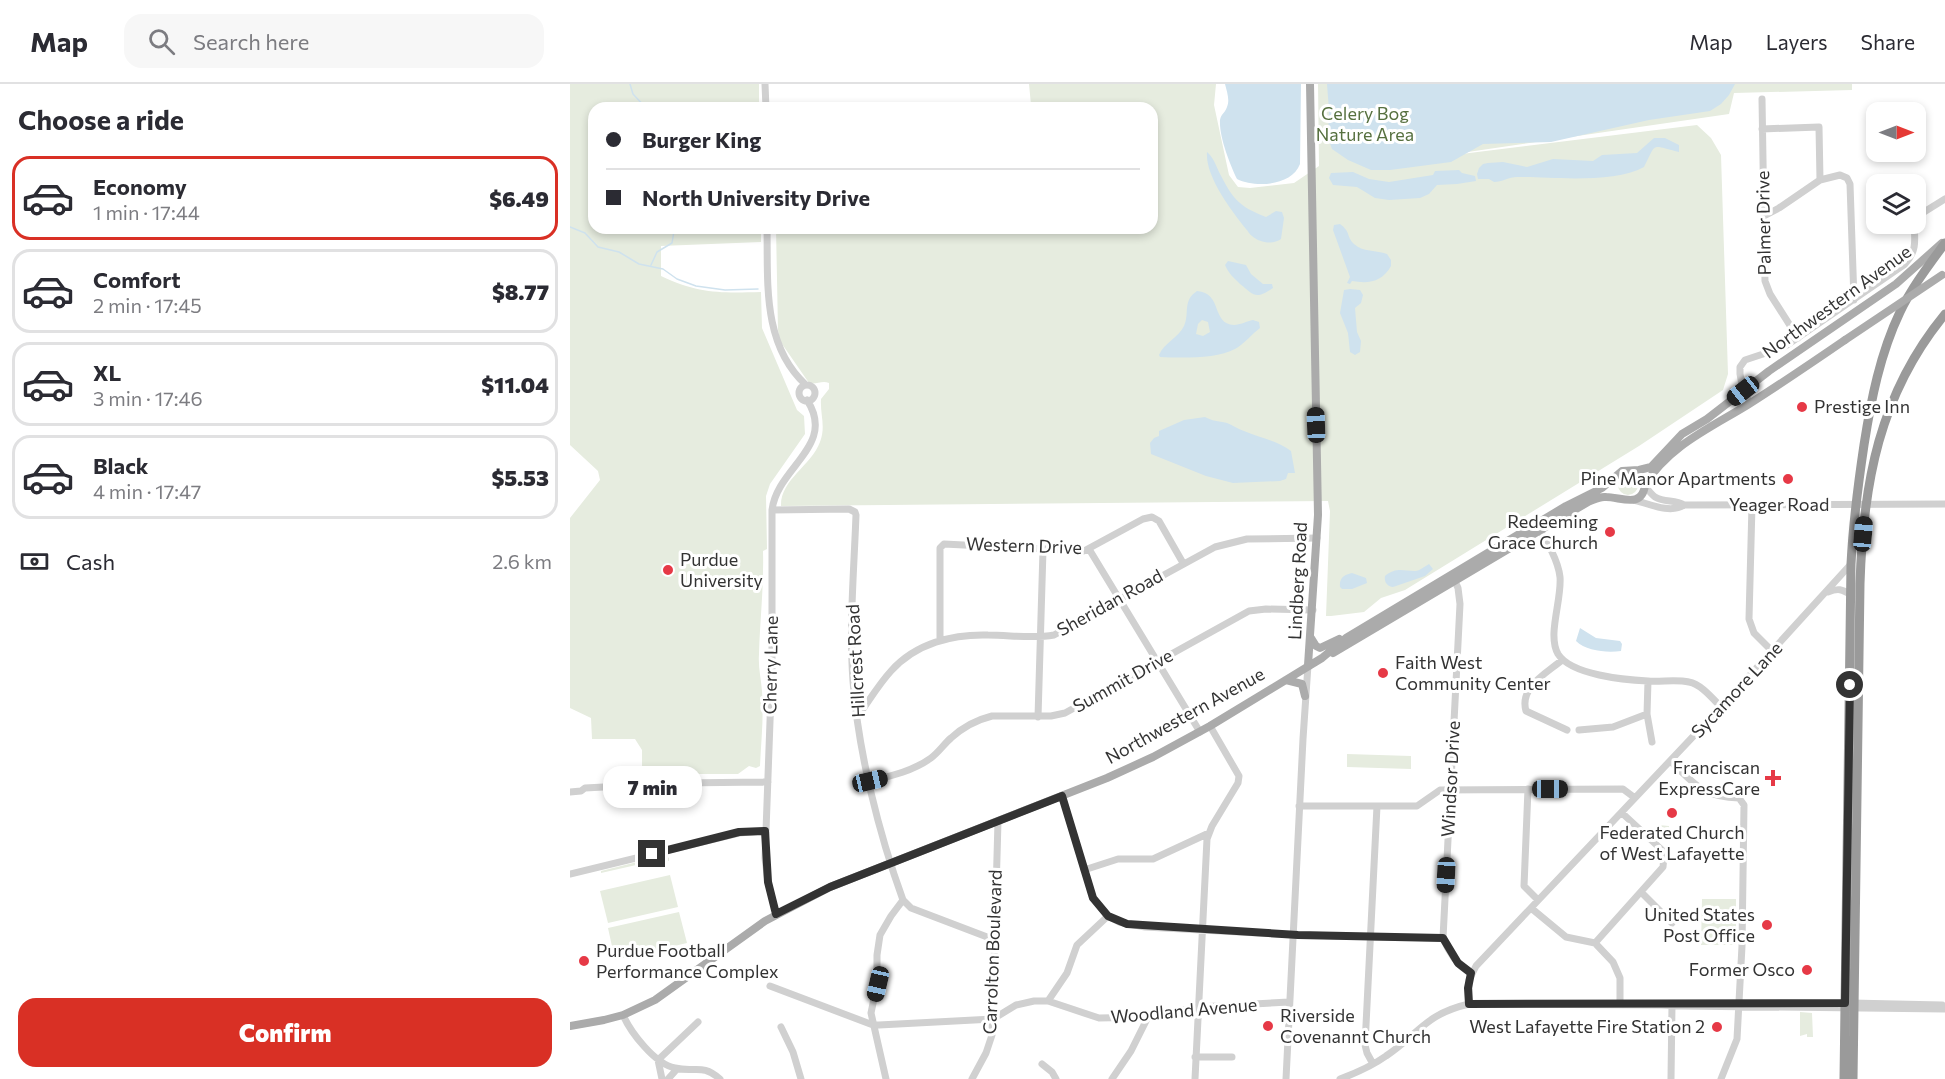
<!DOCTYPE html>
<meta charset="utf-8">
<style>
body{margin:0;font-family:Commissioner,sans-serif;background:#f7f7f7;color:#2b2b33;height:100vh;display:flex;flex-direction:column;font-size:22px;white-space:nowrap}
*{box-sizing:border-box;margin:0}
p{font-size:20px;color:#7c7c81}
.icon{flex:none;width:33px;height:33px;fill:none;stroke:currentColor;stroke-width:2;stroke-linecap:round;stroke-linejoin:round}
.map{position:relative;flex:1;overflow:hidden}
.side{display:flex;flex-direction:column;background:#fff;width:570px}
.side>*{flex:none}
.banner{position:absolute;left:18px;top:18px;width:570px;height:132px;border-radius:18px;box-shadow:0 3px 9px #0003;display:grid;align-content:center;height:132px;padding:0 18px;background:#fff}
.needle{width:39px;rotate:90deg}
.buttons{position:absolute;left:1296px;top:18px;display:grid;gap:12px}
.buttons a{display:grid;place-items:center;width:60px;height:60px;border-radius:12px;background:#fff;box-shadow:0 3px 9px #0003;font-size:30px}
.end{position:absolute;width:27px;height:27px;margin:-14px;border:8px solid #333;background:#fff;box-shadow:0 0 0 3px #fff}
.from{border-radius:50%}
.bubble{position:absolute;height:42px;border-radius:18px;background:#fff;box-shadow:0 3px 9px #0003;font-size:20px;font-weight:800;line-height:42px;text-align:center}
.car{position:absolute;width:18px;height:36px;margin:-18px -9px;border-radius:8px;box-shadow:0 0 4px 2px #0007;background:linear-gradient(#222 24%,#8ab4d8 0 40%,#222 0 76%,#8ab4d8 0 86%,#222 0)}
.banner b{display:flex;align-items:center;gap:21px;height:57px;font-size:22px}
.banner b+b{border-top:2px solid #e1e1e2}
.banner i{width:15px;height:15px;background:#2b2b33}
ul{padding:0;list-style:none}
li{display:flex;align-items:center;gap:18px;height:84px;margin:0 12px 9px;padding:0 6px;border:3px solid #e1e1e2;border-radius:18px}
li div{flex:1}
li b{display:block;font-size:22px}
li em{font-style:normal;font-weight:800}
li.on{border-color:#d93025}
li>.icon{width:54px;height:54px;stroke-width:1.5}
h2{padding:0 18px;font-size:27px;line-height:72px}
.pay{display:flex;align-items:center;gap:15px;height:66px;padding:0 18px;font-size:22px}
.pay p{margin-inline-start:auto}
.action{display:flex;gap:12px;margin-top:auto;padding:12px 18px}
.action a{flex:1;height:69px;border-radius:18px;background:#d93025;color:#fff;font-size:24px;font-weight:800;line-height:69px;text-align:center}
header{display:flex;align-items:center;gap:36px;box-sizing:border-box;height:84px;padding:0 30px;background:#fff;border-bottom:2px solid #e1e1e2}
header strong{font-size:28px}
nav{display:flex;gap:33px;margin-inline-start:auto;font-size:21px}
.search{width:420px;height:54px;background:#f7f7f7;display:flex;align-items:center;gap:15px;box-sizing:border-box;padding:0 21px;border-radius:18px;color:#7c7c81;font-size:22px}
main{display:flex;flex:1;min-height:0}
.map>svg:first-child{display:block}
.green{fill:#e6ecdf}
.water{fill:#cfe2ee;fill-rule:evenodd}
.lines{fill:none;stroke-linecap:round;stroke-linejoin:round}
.stream{stroke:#cfe2ee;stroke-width:1.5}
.minor{stroke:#d0d0d0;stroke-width:7}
.major{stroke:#ababab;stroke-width:8}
.highway{stroke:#9a9a9a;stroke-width:9}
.major-bridge{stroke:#ababab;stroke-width:8}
.route{stroke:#333;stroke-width:8}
.poi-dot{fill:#e63946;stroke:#fff;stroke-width:2}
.labels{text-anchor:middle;stroke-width:6;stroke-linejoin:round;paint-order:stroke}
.park-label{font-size:18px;fill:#56703f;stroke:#fff}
.street-label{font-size:18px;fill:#333;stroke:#fff}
.poi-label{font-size:18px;fill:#333;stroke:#fff;text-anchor:end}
</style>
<header>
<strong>Map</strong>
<div class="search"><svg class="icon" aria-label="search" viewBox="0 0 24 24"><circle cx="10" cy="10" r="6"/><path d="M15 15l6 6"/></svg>Search here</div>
<nav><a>Map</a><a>Layers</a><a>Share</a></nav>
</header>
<main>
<section class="side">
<h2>Choose a ride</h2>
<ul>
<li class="on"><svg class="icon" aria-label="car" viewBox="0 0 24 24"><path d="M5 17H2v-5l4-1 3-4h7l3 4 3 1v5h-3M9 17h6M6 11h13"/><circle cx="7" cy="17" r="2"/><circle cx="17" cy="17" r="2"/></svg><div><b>Economy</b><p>1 min · 17:44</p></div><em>$6.49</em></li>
<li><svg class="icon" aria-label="car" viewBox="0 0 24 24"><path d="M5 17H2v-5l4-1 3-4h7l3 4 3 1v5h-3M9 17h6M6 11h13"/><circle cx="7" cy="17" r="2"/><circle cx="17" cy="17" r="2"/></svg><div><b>Comfort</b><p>2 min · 17:45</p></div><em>$8.77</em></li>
<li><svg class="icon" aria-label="car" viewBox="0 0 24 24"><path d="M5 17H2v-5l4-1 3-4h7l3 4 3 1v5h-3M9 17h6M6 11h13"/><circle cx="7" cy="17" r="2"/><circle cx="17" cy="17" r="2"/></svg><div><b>XL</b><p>3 min · 17:46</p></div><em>$11.04</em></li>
<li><svg class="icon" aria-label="car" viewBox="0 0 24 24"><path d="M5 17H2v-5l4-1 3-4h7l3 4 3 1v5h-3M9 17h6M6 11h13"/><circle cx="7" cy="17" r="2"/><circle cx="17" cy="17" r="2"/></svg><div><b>Black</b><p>4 min · 17:47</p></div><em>$5.53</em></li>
</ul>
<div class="pay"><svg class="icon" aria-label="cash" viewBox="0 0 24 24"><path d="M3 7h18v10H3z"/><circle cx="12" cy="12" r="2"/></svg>Cash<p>2.6 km</p></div>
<div class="action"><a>Confirm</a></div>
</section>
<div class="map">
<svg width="1375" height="995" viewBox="0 0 1375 995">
<rect width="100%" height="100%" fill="#fff"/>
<path class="green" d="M0 0H189V24H24V144H191V158L91 162V192C129 210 151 209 191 208L192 244 227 326 234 332 235 350 200 400 196 412 197 465 193 467C194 502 190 536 189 570 188 583 191 594 192 607 194 632 191 658 190 682L186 684 179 682 168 690H72V666L65 655H22L21 634 0 624V434L30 396 28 387 0 361Z
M459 0H646L644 21 659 91 668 103 680 104 724 99 749 82 748 0H1282V6L1164 9 1159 30 843 76 1127 41 1141 54 1151 71 1158 290 1153 306 1069 362 835 506 811 514 794 528 761 532H756L760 427 758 417 211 422C210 396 241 382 250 358 256 342 250 331 251 315L259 305V299C252 296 246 301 239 299L210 257 208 246 206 144H582V24H465L461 21Z
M1048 401a10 10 0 1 1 20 0a10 10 0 1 1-20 0Z
M777 670 841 672V685L777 683Z
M1088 741 1099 742V754L1092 757 1082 748Z
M95 771 99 774V777H97V774L31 789V787Z
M100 791 108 823 38 839 30 807Z
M1132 815H1166V861H1131Z
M109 828 117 859 45 876 38 844Z
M1230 928 1242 929 1243 953H1237V950L1230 952Z"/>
<path class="water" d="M655 0H731L730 80C722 102 685 104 667 95 660 80 649 53 650 36 651 30 655 29 657 23 660 16 657 8 655 0Z
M757 0H1165L1159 11 1151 20 1140 27 1079 36 981 58 913 60 881 78 820 86H801L778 76 762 65 758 54 759 26Z
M1084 54H1095L1109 61V68C1080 61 1087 58 1074 83 1043 100 982 93 947 93 939 93 932 98 924 98L919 95H908L907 90 909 84 913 80 918 79 933 78 957 83 983 75 1023 77 1032 71 1067 69Z
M637 68C643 73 646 81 649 88 663 115 668 122 696 133L706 127 712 128 714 134 711 155C703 161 690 159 682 152 680 151 678 147 676 145 661 126 635 92 637 68Z
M889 86 892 89 905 92 906 97 887 100 867 101 859 110 850 114 819 116 805 114 787 103 763 101 759 94 761 89 783 88 799 95 819 98 863 91 865 87Z
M770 140C781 148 776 152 784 160 792 168 807 166 817 170L821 176V182C812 198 799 200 782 197L780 200 777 199 780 193 763 146 764 141Z
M658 177 676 181 681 190 693 200H702L703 204C685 216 684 211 670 200 664 194 659 190 655 181Z
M780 205 790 206 793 211 791 219 785 224 787 248 791 257 790 268 785 271 780 268 778 249 770 229 774 206Z
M627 207C653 209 641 240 664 241 670 241 677 237 683 236L689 238 690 244C682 250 674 260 665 265 647 275 611 274 590 273L589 271C594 259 608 254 614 242 620 229 612 217 627 207ZM632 236 638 238 640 248 633 252 626 250 628 240Z
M635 333C642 337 648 337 657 339 662 341 668 345 674 347 690 354 706 356 721 367L725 389H718L716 395 710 397 663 399 636 392 581 370 580 359 584 354 589 352V347L614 336Z
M859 480 863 485 855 492 823 503C817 502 814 498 815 492 826 483 833 487 845 487 850 487 855 482 859 480Z
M782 489 796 494 797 499 782 505H772L770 503C769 494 774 491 782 489Z
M1010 544 1026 554 1050 557 1052 560 1051 567C1037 569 1016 567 1006 557Z"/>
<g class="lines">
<path class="stream" d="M60 0 63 10 76 24
M0 143 15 149 28 163 49 168 69 180 93 185 107 195 126 202 155 206 188 205
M81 181 87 168 102 159 104 147 109 144"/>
<path class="minor" d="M195 0 196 24
M1192 15 1195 197 1200 210 1228 254
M1192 45 1249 43 1250 96 1209 124 1194 132
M1250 96 1270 91 1277 94 1280 100 1284 216
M1346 133 1375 115
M197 144C198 198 192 261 236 301
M229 309a8 8 0 1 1 16 0a8 8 0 1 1-16 0Z
M1180 319 1173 307 1170 290V283L1175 276 1214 263 1335 180C1347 167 1345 156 1344 140
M1075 402C1078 406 1081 410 1085 413 1095 419 1105 415 1114 421
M1064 416C1079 420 1101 430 1114 421L1375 420
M1182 421 1179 535 1184 549 1203 568
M202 426 279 425 285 428 286 431C284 486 279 542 283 597 288 667 309 750 333 816L321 832 310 851 307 871V900L301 929 316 995
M968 443C977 458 988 476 990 493 992 516 977 551 988 570 1001 591 1055 596 1078 597 1092 598 1106 595 1119 598 1131 600 1143 615 1151 623
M519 465 630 648
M883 493 888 504 890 520 873 854C878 867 888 883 901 889
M1258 508C1268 504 1272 505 1281 511
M370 556V464L374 460 514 467 573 435 582 433 589 437 613 479
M992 576C977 589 949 603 956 627L997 646
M1078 597 1077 630 1082 658
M288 632C299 617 309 600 321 587 346 559 383 550 418 551 440 551 463 555 484 551L645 463 677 455 747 454
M468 633 473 466
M1009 646 1043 643 1077 630
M1100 677C1126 701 1132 713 1169 714L1174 721 1172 862 1167 955 1151 995
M300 697C321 692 343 687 361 674 369 668 374 660 381 654 393 643 406 636 422 632H481L495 629 679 527 696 525 743 526
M958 705 954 802 968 816
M0 708 11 707 15 704 109 699 198 698
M492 712 523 814 538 832 549 838 575 843 728 851 873 854
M729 722H847L870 706 1053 705 1065 714
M514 786 548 775H583L639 749
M0 790 169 749 195 747
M1071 808 1102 839
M333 816 341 824 425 856
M961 824 996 853 1025 859 1043 878 1050 894V921
M206 830 198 798 195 774 202 583V426C207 383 267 362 237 316
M1025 859 1093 783 1094 772 1092 766 1052 729
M200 902 303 941H309L423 935 446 921 464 917H478L529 934 578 933 629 923 719 918
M478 917 497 889 507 861 538 832
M1281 919 1372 921
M899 920V896L906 882 1151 623 1281 480
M53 931C61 949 85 980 105 984 125 989 132 979 150 995
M211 943 223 968 231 995
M625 973H662
M472 980 482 988 486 995
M803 980 797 969 795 961 807 722
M92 995 88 976 128 938
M98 995 107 985
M402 995 416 969 422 951 428 737
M542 995 561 967 578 933
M625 995 637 755 642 742 668 699 669 692 640 642
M716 995 733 655 738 581
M770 995C786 989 802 982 816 972 849 950 855 930 899 920L1092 921 1111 922 1375 925
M1101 995 1102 921"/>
<path class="major" d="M1075 401C1098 362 1142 343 1179 320 1212 299 1243 278 1275 256
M741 554 746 562 750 564 769 555
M763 569 1018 418C1024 416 1029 412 1036 413 1051 413 1072 425 1075 401L1070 393 1062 387
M738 581 748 431 740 0
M716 596 732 600 735 612
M0 942 34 936 53 931 85 916 195 837 260 803 537 694 583 673 640 642 752 574 776 554 996 422 1032 404 1052 387 1069 386 1081 383 1112 350 1137 335 1199 287 1326 200 1372 159"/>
<path class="highway" d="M1274 995 1281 480C1283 440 1288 401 1294 361 1301 316 1310 270 1330 228 1342 203 1359 181 1375 159
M1283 995 1290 500C1293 400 1309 310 1375 230"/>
<path class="major-bridge" d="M1275 256 1372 191"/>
</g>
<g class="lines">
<path class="route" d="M82 770 169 748 195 747 198 798 206 830 260 803 492 712 523 814 538 832 557 840 728 851 873 854 888 879 901 889 898 904 899 920 1275 919 1280 601"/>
</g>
<g class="poi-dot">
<circle cx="1232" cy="323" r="6"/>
<circle cx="1218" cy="395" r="6"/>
<circle cx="1040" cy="448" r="6"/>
<circle cx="98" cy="486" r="6"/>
<circle cx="813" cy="589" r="6"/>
<path d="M1200 685h6v6h6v6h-6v6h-6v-6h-6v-6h6z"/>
<circle cx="1102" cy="729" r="6"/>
<circle cx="1197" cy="841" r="6"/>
<circle cx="14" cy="877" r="6"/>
<circle cx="1237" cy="886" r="6"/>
<circle cx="698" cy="942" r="6"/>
<circle cx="1147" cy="943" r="6"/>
</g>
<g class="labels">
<g class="park-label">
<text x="795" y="36">Celery Bog<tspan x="795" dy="21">Nature Area</tspan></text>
</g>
<g class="street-label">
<text transform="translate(1194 139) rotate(-91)" y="6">Palmer Drive</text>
<text transform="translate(1267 218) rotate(-36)" y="6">Northwestern Avenue</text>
<text x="1209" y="427">Yeager Road</text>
<text transform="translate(454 462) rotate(2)" y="6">Western Drive</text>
<text transform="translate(728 497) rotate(-87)" y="6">Lindberg Road</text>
<text transform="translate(540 519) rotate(-29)" y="6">Sheridan Road</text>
<text transform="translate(286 577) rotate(-93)" y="6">Hillcrest Road</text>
<text transform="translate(201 581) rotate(-89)" y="6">Cherry Lane</text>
<text transform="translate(553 597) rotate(-29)" y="6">Summit Drive</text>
<text transform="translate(1167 606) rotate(-47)" y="6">Sycamore Lane</text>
<text transform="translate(615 632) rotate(-29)" y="6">Northwestern Avenue</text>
<text transform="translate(881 695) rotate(-87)" y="6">Windsor Drive</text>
<text transform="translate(423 868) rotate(-88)" y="6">Carrolton Boulevard</text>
<text transform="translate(614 927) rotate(-5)" y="6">Woodland Avenue</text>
</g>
<g class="poi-label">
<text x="1244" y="329" text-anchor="start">Prestige Inn</text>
<text x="1206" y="401">Pine Manor Apartments</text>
<text x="1028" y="444">Redeeming<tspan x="1028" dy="21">Grace Church</tspan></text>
<text x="110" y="482" text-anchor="start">Purdue<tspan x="110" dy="21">University</tspan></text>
<text x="825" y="585" text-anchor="start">Faith West<tspan x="825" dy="21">Community Center</tspan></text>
<text x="1190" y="690">Franciscan<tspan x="1190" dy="21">ExpressCare</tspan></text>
<text x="1102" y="755" text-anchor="middle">Federated Church<tspan x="1102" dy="21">of West Lafayette</tspan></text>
<text x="1185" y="837">United States<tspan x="1185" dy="21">Post Office</tspan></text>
<text x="26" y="873" text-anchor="start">Purdue Football<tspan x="26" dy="21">Performance Complex</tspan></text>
<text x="1225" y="892">Former Osco</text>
<text x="710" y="938" text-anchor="start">Riverside<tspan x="710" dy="21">Covenannt Church</tspan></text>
<text x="1135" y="949">West Lafayette Fire Station 2</text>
</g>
</g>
</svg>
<div class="buttons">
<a><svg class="needle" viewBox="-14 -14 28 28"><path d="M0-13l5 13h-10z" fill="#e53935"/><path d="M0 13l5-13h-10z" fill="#7c7c81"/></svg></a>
<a><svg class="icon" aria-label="layers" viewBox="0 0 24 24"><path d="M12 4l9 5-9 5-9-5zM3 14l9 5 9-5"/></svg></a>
</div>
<i class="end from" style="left:1280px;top:601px"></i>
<i class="end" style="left:82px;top:770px"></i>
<div class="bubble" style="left:33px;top:682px;width:99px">7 min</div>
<i class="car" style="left:1173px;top:307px;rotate:232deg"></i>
<i class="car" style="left:746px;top:341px;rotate:358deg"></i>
<i class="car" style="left:1293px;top:450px;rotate:5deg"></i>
<i class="car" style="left:300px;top:697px;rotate:77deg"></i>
<i class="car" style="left:980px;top:705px;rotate:90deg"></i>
<i class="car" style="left:876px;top:791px;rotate:183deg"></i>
<i class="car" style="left:308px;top:900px;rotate:193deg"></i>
<div class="banner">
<b><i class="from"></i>Burger King</b>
<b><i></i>North University Drive</b>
</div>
</div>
</main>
